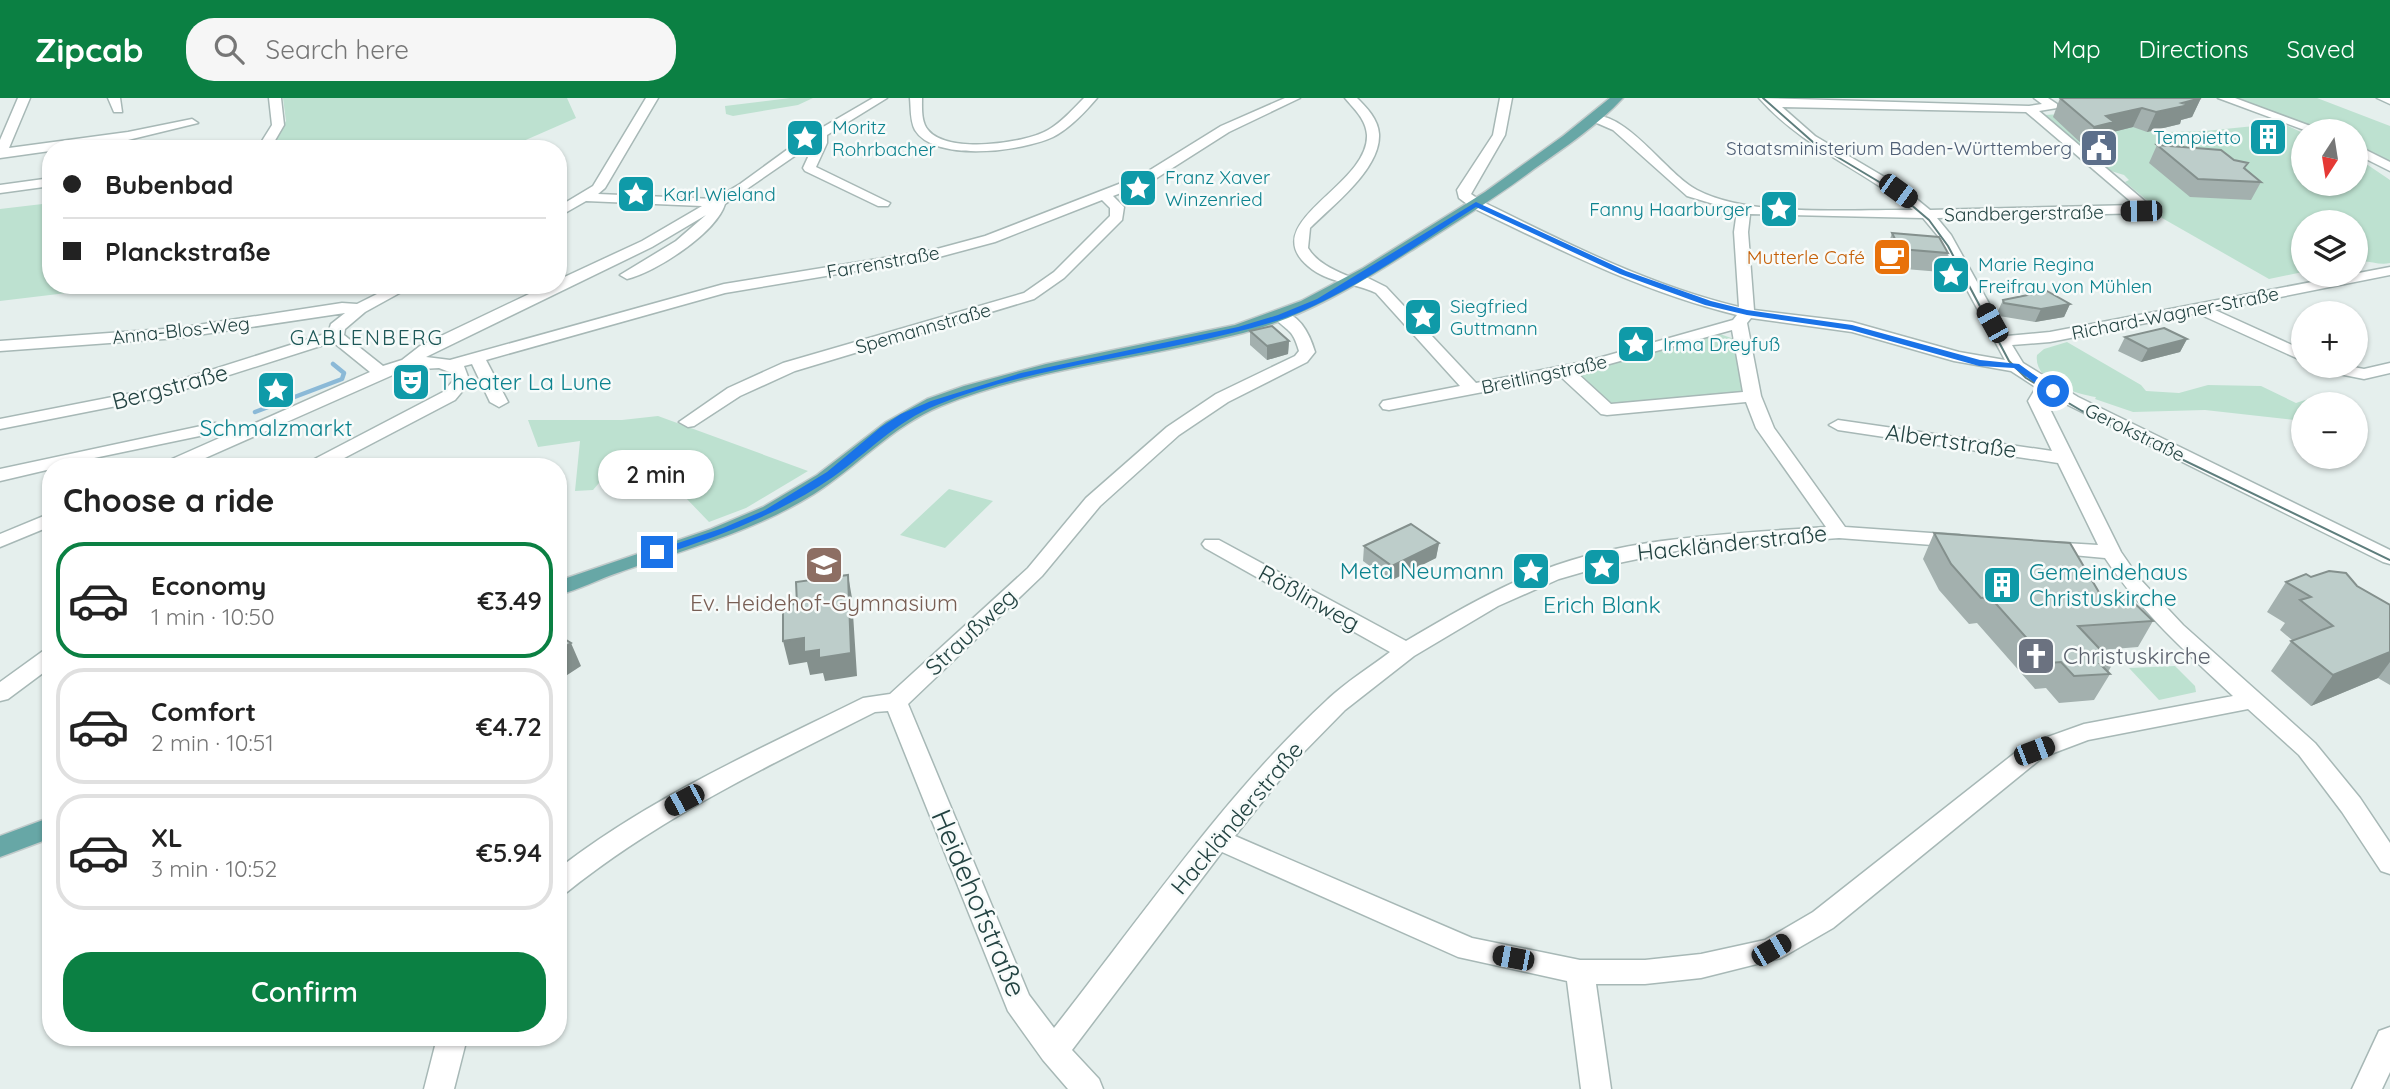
<!DOCTYPE html>
<meta charset="utf-8">
<style>
body{margin:0;font-family:Quicksand,sans-serif;background:#f6f6f6;color:#222;height:100vh;display:flex;flex-direction:column;font-size:26px;white-space:nowrap}
*{box-sizing:border-box;margin:0}
p{font-size:23px;color:#767676}
.icon{flex:none;width:38px;height:38px;fill:none;stroke:currentColor;stroke-width:2;stroke-linecap:round;stroke-linejoin:round}
.map{position:relative;flex:1;overflow:hidden}
.side{position:absolute;left:42px;top:360px;width:525px;height:588px;display:flex;flex-direction:column;background:#fff;border-radius:28px;box-shadow:0 2px 5px #0004}
.side>*{flex:none}
.guide{position:absolute;left:42px;top:42px;width:525px;height:154px;border-radius:28px;box-shadow:0 2px 5px #0004;display:grid;align-content:center;height:154px;padding:0 21px;background:#fff}
.needle{width:46px;rotate:192deg}
.controls{position:absolute;left:2291px;top:21px;display:grid;gap:14px}
.controls a{display:grid;place-items:center;width:77px;height:77px;border-radius:50%;background:#fff;box-shadow:0 2px 5px #0004;font-size:35px}
.end{position:absolute;width:32px;height:32px;margin:-16px;border:9px solid #1a73e8;background:#fff;box-shadow:0 0 0 4px #fff}
.from{border-radius:50%}
.bubble{position:absolute;height:49px;border-radius:24px;background:#fff;box-shadow:0 2px 5px #0004;font-size:23px;font-weight:600;line-height:49px;text-align:center}
.car{position:absolute;width:21px;height:42px;margin:-21px -10px;border-radius:9px;box-shadow:0 0 5px 2px #0007;background:linear-gradient(#222 24%,#8ab4d8 0 40%,#222 0 76%,#8ab4d8 0 86%,#222 0)}
.guide b{display:flex;align-items:center;gap:24px;height:66px;font-size:26px}
.guide b+b{border-top:2px solid #e0e0e0}
.guide i{width:18px;height:18px;background:#222}
ul{padding:0;list-style:none}
li{display:flex;align-items:center;gap:21px;height:116px;margin:0 14px 10px;padding:0 7px;border:4px solid #e0e0e0;border-radius:28px}
li div{flex:1}
li b{display:block;font-size:26px}
li em{font-style:normal;font-weight:600}
li.active{border-color:#0b8043}
li>.icon{width:63px;height:63px;stroke-width:1.5}
h2{padding:0 21px;font-size:32px;line-height:84px}
.action{display:flex;gap:14px;margin-top:auto;padding:14px 21px}
.action a{flex:1;height:80px;border-radius:28px;background:#0b8043;color:#fff;font-size:28px;font-weight:600;line-height:80px;text-align:center}
header{display:flex;align-items:center;gap:42px;box-sizing:border-box;height:98px;padding:0 35px;background:#0b8043;color:#fff}
header strong{font-size:33px}
nav{display:flex;gap:38px;margin-inline-start:auto;font-size:24px}
.search{width:490px;height:63px;background:#f6f6f6;display:flex;align-items:center;gap:18px;box-sizing:border-box;padding:0 24px;border-radius:28px;color:#767676;font-size:26px}
.map>svg:first-child{display:block}
.green{fill:#bde1d0}
.lines{fill:none;stroke-linecap:round;stroke-linejoin:round}
.stream{stroke:#8bb9d7;stroke-width:4.5}
.minor-casing{stroke:#a7b8b6;stroke-width:3}
.major-casing{stroke:#c1caca;stroke-width:3}
.minor{fill:#fff;fill-rule:evenodd}
.major{fill:#67a7a6;fill-rule:evenodd}
.tram{stroke:#5e7e7d;stroke-width:2}
.wall{fill:#a3b0ae}
.shaded-wall{fill:#84908d}
.building{fill:#bdcdca;stroke:#84908d;stroke-width:2}
.route{fill:#1a73e8}
.labels{text-anchor:middle;stroke-width:5;stroke-linejoin:round;paint-order:stroke}
.far-culture-label{font-size:19px;fill:#0d838f;stroke:#f7fbfa;text-anchor:start}
.far-service-label{font-size:19px;fill:#4e5e75;stroke:#f7fbfa;text-anchor:end}
.far-street-label{font-size:19px;fill:#234342;stroke:#f7fbfa}
.far-food-label{font-size:19px;fill:#c56008;stroke:#f7fbfa;text-anchor:end}
.far-quarter-label{font-size:21px;letter-spacing:2px;fill:#1d5757;stroke:#f7fbfa}
.culture-label{font-size:23px;fill:#0d838f;stroke:#f7fbfa;text-anchor:start}
.street-label{font-size:23px;fill:#234342;stroke:#f7fbfa}
.education-label{font-size:23px;fill:#785e54;stroke:#f7fbfa}
.worship-label{font-size:23px;fill:#5b616d;stroke:#f7fbfa;text-anchor:start}
.near-street-label{font-size:28px;fill:#234342;stroke:#f7fbfa}
</style>
<header>
<strong>Zipcab</strong>
<div class="search"><svg class="icon" aria-label="search" viewBox="0 0 24 24"><circle cx="10" cy="10" r="6"/><path d="M15 15l6 6"/></svg>Search here</div>
<nav><a>Map</a><a>Directions</a><a>Saved</a></nav>
</header>
<div class="map">
<svg width="2390" height="991" viewBox="0 0 2390 991">
<rect width="100%" height="100%" fill="#e5efed"/>
<path class="green" d="M283 0H567L576 20 505 51H271L286 23Z
M790 0H813L798 7 733 18 726 16 725 8Z
M2232 0H2317L2390 28V63L2356 46V33H2326Z
M2106 14 2165 34 2205 33 2274 26H2284L2303 35V86H2356V59L2390 82V165C2378 168 2368 161 2356 164V124H2303V174L2269 181 2155 116 2160 113 2125 84 2129 82 2124 77 2111 73 2043 17Z
M51 105V187H231L220 191 75 194 0 203V111Z
M1711 233 1743 244 1752 298 1607 312 1566 274Z
M2067 244 2141 287 2146 293 2179 295 2208 287 2261 288 2296 305 2311 300 2328 306H2303V323L2205 312 2133 314 2095 301 2096 299C2077 296 2033 284 2037 257L2044 251Z
M658 318 808 373 746 410 709 424 685 399 605 378 593 392 575 393 580 343 538 349 528 322H622Z
M949 391 993 403 945 450 900 437Z
M2175 568 2195 588 2196 594 2159 602 2129 570Z"/>
<g class="lines">
<path class="stream" d="M255 314 342 281 344 275 333 266"/>
<defs>
<path id="minor" d="M18 0H30L9 50 128 34 192 21 198 25 128 42 0 60V42Z
M108 0H120L122 14H114Z
M269 0H281L284 27 270 51H257L272 27Z
M646 0H658L605 90 598 96 715 101 740 86 799 43 873 0H887L827 37V45L816 69 890 105 888 108H878L805 73 803 70 815 44 725 106C716 135 656 174 627 181L620 177 676 143 706 117 652 149 426 259 450 262 724 186 933 152 985 138 1142 77 1221 28 1285 0H1300L1229 34 1152 83 1113 98 1124 109 1122 122 1064 180 1034 201 795 273 740 298 694 328 688 329 679 324 728 290 783 265 1024 195 1054 174 1110 118V110L1102 102 995 144 939 159 725 195 486 262 508 304 499 309 490 304 472 266 464 268 470 284 455 302 327 369H305L307 365 443 294 453 283 452 275 439 270 404 272 185 369H161L163 365 224 338 214 335 51 369V371L0 383V371L215 325 240 332 370 274 333 244 157 300 0 331V321L148 292 328 235 331 226 345 215 178 240 0 253V243L178 230 342 205 357 206 395 187H414L365 214 345 231 344 237 383 268 402 262 420 248 548 187H558V182L642 143 702 108 586 103 558 119V109L593 88Z
M910 0H922C922 10 921 24 928 32 947 56 1024 46 1048 32 1062 24 1073 11 1084 0H1097C1085 14 1069 31 1053 39 1023 53 935 65 915 32 910 23 911 10 910 0Z
M1345 0H1357C1367 10 1378 21 1379 36 1381 71 1332 108 1310 130L1308 150C1317 165 1334 172 1350 179L1357 176 1362 177 1386 189 1476 285 1588 263 1733 222 1737 217C1643 194 1558 151 1471 109L1459 100 1457 92 1493 37 1500 0H1512L1505 37 1471 96 1481 103C1564 144 1648 187 1739 209L1734 134 1737 113 1687 98 1613 32 1590 22V18C1626 12 1666 76 1697 92 1750 120 1852 111 1913 112 1863 72 1802 49 1759 0L2029 8 2042 6 2034 0H2048L2057 6V10L2039 13 2154 111 2147 115 1937 120 1951 137 2007 238 2050 234 2390 169V177L2215 212 2303 252V263L2197 215 2050 244 2012 247 2023 265 2078 299 2390 452V466L2383 464 2052 299 2046 303 2121 454 2139 480 2183 527 2315 645 2360 700 2390 745V776L2381 773 2342 714 2299 657 2248 611 2088 642 2043 659 1833 830 1781 860 1701 880 1645 886H1596L1611 991H1581L1567 883 1458 859 1222 754 1072 952 1099 981 1103 991H1068L1043 962 1008 913 888 613 875 614C768 668 662 718 567 794L558 797V771C651 699 758 652 863 600L890 596 1028 470 1086 400 1167 329 1216 296 1295 258 1299 253C1292 229 1288 235 1273 218L1275 215C1298 210 1310 237 1315 254L1307 264 1228 304 1179 337 1100 408 1042 478 908 606 1029 897 1054 930C1140 821 1225 696 1327 602 1346 584 1369 570 1390 554L1205 450 1202 446 1205 442H1219L1406 543C1450 517 1494 491 1543 472 1630 438 1733 436 1826 429L1756 330 1746 304 1607 317 1601 316 1561 279 1389 312 1383 311 1380 307 1383 303 1460 288 1376 195C1354 184 1329 186 1308 168 1256 124 1369 88 1367 37 1366 21 1354 11 1345 0ZM1782 9 2026 14 2135 107 1930 112 1903 90 1815 38ZM1750 116 1923 120 1938 138 2005 262 1959 254 1852 224 1754 212 1748 134ZM1751 220 1852 234 1954 263 2011 273 2040 292 2034 293 2028 303 2052 353 1838 322 1829 327 1838 332 2058 365 2098 447 2047 444 2040 446 2037 450 2040 454 2105 460C2140 513 2186 554 2233 598L2084 626 2025 647 1813 814 1765 842 1701 856 1645 862H1580L1472 840 1235 738 1294 664 1345 612 1414 558 1498 508 1559 481 1604 468 1686 451 1839 440 1959 449 1966 447 1969 443 1966 439 1959 437 1845 429 1774 330 1761 298 1747 225ZM1732 232 1743 294 1611 306 1577 275Z
M2218 0H2235L2324 33H2307Z
M2377 0H2390V6Z
M2356 47 2390 64V73L2356 56Z
M51 80V88L0 95V87Z
M2390 265V275L2364 281 2319 272 2317 268H2348L2364 271Z
M51 415V428L0 449V436Z
M51 551V569L8 601 0 603V584L43 553Z
M2390 929V974L2382 991H2352L2379 933Z
M437 940H467L454 991H424Z"/>
<path id="major" d="M1610 0H1623C1598 27 1564 50 1534 71 1494 101 1452 127 1409 154 1357 187 1304 219 1243 235 1143 261 1038 269 941 308 892 328 857 369 814 396 753 434 686 451 620 474 599 481 579 492 558 497V483L711 431 763 409 817 377 886 324 927 301 964 288 1046 266 1235 227 1301 203 1363 170 1485 94 1563 38Z
M51 719V740L0 759V738Z"/>
</defs>
<use href="#minor" class="minor-casing"/>
<use href="#major" class="major-casing"/>
<use href="#minor" class="minor"/>
<use href="#major" class="major"/>
<path class="tram" d="M1763 0 1814 45 1896 94 1929 122 1948 148 2009 263 2026 280 2082 313 2390 462"/>
</g>
<path class="wall" d="M2060 0H2201L2192 19 2181 22 2180 26 2147 34 2133 29 2109 35 2105 44 2085 49 2053 19Z
M2157 47 2245 71 2261 84 2251 102 2190 99 2149 65Z
M1892 135 1948 155 1941 174 1893 170 1886 153Z
M2003 202 2070 206 2064 219 2035 224 1999 218 1997 215Z
M1250 233 1289 243 1288 256 1267 262 1250 247Z
M2125 239 2187 241 2180 254 2141 264 2118 253Z
M1934 435 2100 496 2153 523 2138 549 2101 552 2113 565 2108 574 2110 576 2094 602 2059 605 2046 590 2035 591 1977 525 1969 526 1939 492 1923 461Z
M1439 445 1436 460 1390 483 1363 463 1364 448Z
M2311 479 2357 488 2390 507V587L2378 580 2311 608 2271 573 2292 542 2280 532 2285 525 2267 514 2286 484Z"/>
<path class="shaded-wall" d="M2201 0 2192 19 2181 22 2180 26 2147 34 2156 14 2182 5Z
M2142 10 2133 29 2109 35 2105 44 2085 49 2094 29 2106 18Z
M2070 206 2064 219 2035 224 2041 211Z
M2187 241 2180 254 2141 264 2148 251Z
M1289 243 1288 256 1267 262V248Z
M1439 445 1436 460 1390 483 1392 468Z
M848 477 852 500 857 578 825 583 823 575 810 577 807 564 789 567 783 543Z
M571 545 581 568 558 583V553Z
M2390 554V564L2378 580 2311 608 2333 577Z"/>
<path class="building" d="M2060 0H2201L2182 5 2189 7 2156 14 2142 10 2106 18 2114 24 2094 29Z
M2157 47 2221 52 2234 62 2248 65 2244 70 2261 84 2198 81Z
M1892 135 1939 139 1948 155 1900 151Z
M2047 193 2070 206 2041 211 2004 205 2003 202Z
M1272 228 1289 243 1267 248 1250 233Z
M2164 230 2187 241 2148 251 2125 239Z
M1411 426 1439 445 1392 468 1364 448Z
M1934 435 2070 445 2100 496 2124 495 2153 523 2078 528 2113 565 2100 566 2110 576 2074 578 2061 564 2049 565 1990 499 1981 500 1951 466Z
M2329 473 2346 475 2357 488 2390 507V554L2333 577 2291 543 2333 528 2300 502 2311 499 2286 484 2306 476 2311 479Z
M848 477 851 555 819 560V552L804 554V540L783 543V507L797 506 796 484Z
M558 537 571 545 558 553Z"/>
<path class="route" d="M1476 104 1626 173 1711 203 1747 212 1852 227 1980 262 2019 266 2057 293 2049 295 2014 270 1979 268 1851 232 1747 217 1705 207 1620 176 1476 109C1416 147 1352 195 1285 220 1253 231 1220 238 1188 245 1104 263 1016 275 937 307 895 324 869 354 833 379 779 416 722 437 661 457L651 454 723 430 765 412 827 374 881 329 901 316 931 303 1021 275 1238 229 1278 217 1317 201Z"/>
<defs>
<symbol id="building-square" viewBox="-11 -11 22 22"><rect x="-9" y="-9" width="18" height="18" rx="4" fill="#0f9aa8" stroke="#f7fbfa"/><path d="M-4-6H4V6H1V3H-1V6H-4ZM-2.5-4.3h1.7v1.8h-1.7ZM.8-4.3h1.7v1.8H.8ZM-2.5-1h1.7V.8h-1.7ZM.8-1h1.7V.8H.8Z" fill="#fff"/></symbol>
<symbol id="sight-square" viewBox="-11 -11 22 22"><rect x="-9" y="-9" width="18" height="18" rx="4" fill="#0f9aa8" stroke="#f7fbfa"/><path d="M0-6L1.8-2.2L6-1.7L2.9 1.2L3.7 5.4L0 3.3L-3.7 5.4L-2.9 1.2L-6-1.7L-1.8-2.2Z" fill="#fff"/></symbol>
<symbol id="civic-square" viewBox="-11 -11 22 22"><rect x="-9" y="-9" width="18" height="18" rx="4" fill="#5c6f8a" stroke="#f7fbfa"/><path d="M-.6-6.5H3V-4.5H.6V-3L4-1V1h2V6H-6V1h2V-1L-.6-3ZM-1.2 2.5V6h2.4V2.5Z" fill="#fff"/></symbol>
<symbol id="cafe-square" viewBox="-11 -11 22 22"><rect x="-9" y="-9" width="18" height="18" rx="4" fill="#e8710a" stroke="#f7fbfa"/><path d="M-5.5-4.5H6V0H3Q3 3.5 0 3.5H-2.5Q-5.5 3.5-5.5 0ZM3-3.2v2h1.7v-2ZM-6 4.5H4V6H-6Z" fill="#fff"/></symbol>
<symbol id="theatre-square" viewBox="-11 -11 22 22"><rect x="-9" y="-9" width="18" height="18" rx="4" fill="#0f9aa8" stroke="#f7fbfa"/><path d="M-5-5.5Q0-4 5-5.5V0Q5 5 0 6Q-5 5-5 0ZM-3.3-2.5H-1v1.5H-3.3ZM1-2.5H3.3v1.5H1ZM-2.8 1Q0 5.5 2.8 1Z" fill="#fff"/></symbol>
<symbol id="school-square" viewBox="-11 -11 22 22"><rect x="-9" y="-9" width="18" height="18" rx="4" fill="#8d6e63" stroke="#f7fbfa"/><path d="M0-5L7-2L0 1L-7-2ZM-4 1L0 2.5L4 1V4Q0 6-4 4Z" fill="#fff"/></symbol>
<symbol id="church-square" viewBox="-11 -11 22 22"><rect x="-9" y="-9" width="18" height="18" rx="4" fill="#6b7280" stroke="#f7fbfa"/><path d="M-1.2-6h2.4v3.5h3.3v2.4h-3.3V6h-2.4V-.1h-3.3v-2.4h3.3Z" fill="#fff"/></symbol>
</defs>
<g fill-rule="evenodd">
<use href="#building-square" x="2246" y="17" width="44" height="44"/>
<use href="#sight-square" x="783" y="18" width="44" height="44"/>
<use href="#civic-square" x="2077" y="28" width="44" height="44"/>
<use href="#sight-square" x="1116" y="68" width="44" height="44"/>
<use href="#sight-square" x="614" y="74" width="44" height="44"/>
<use href="#sight-square" x="1757" y="89" width="44" height="44"/>
<use href="#cafe-square" x="1870" y="137" width="44" height="44"/>
<use href="#sight-square" x="1929" y="155" width="44" height="44"/>
<use href="#sight-square" x="1401" y="197" width="44" height="44"/>
<use href="#sight-square" x="1614" y="224" width="44" height="44"/>
<use href="#theatre-square" x="389" y="262" width="44" height="44"/>
<use href="#sight-square" x="254" y="270" width="44" height="44"/>
<use href="#school-square" x="802" y="445" width="44" height="44"/>
<use href="#sight-square" x="1580" y="447" width="44" height="44"/>
<use href="#sight-square" x="1509" y="451" width="44" height="44"/>
<use href="#building-square" x="1980" y="465" width="44" height="44"/>
<use href="#church-square" x="2014" y="536" width="44" height="44"/>
</g>
<g class="labels">
<g class="far-culture-label">
<text x="832" y="36">Moritz<tspan x="832" dy="22">Rohrbacher</tspan></text>
<text x="2241" y="46" text-anchor="end">Tempietto</text>
<text x="1165" y="86">Franz Xaver<tspan x="1165" dy="22">Winzenried</tspan></text>
<text x="663" y="103">Karl Wieland</text>
<text x="1752" y="118" text-anchor="end">Fanny Haarburger</text>
<text x="1978" y="173">Marie Regina<tspan x="1978" dy="22">Freifrau von Mühlen</tspan></text>
<text x="1450" y="215">Siegfried<tspan x="1450" dy="22">Guttmann</tspan></text>
<text x="1663" y="253">Irma Dreyfuß</text>
</g>
<g class="far-service-label">
<text x="2072" y="57">Staatsministerium Baden-Württemberg</text>
</g>
<g class="far-street-label">
<text transform="translate(2024 115) rotate(-1)" y="7">Sandbergerstraße</text>
<text transform="translate(883 164) rotate(-10)" y="7">Farrenstraße</text>
<text transform="translate(2175 215) rotate(-11)" y="7">Richard-Wagner-Straße</text>
<text transform="translate(923 230) rotate(-16)" y="7">Spemannstraße</text>
<text transform="translate(181 232) rotate(-6)" y="7">Anna-Blos-Weg</text>
<text transform="translate(1544 276) rotate(-12)" y="7">Breitlingstraße</text>
<text transform="translate(2135 334) rotate(26)" y="7">Gerokstraße</text>
</g>
<g class="far-food-label">
<text x="1865" y="166">Mutterle Café</text>
</g>
<g class="far-quarter-label">
<text x="367" y="247">GABLENBERG</text>
</g>
<g class="culture-label">
<text x="438" y="292">Theater La Lune</text>
<text x="276" y="338" text-anchor="middle">Schmalzmarkt</text>
<text x="1504" y="481" text-anchor="end">Meta Neumann</text>
<text x="2029" y="482">Gemeindehaus<tspan x="2029" dy="26">Christuskirche</tspan></text>
<text x="1602" y="515" text-anchor="middle">Erich Blank</text>
</g>
<g class="street-label">
<text transform="translate(170 289) rotate(-15)" y="8">Bergstraße</text>
<text transform="translate(1951 343) rotate(8)" y="8">Albertstraße</text>
<text transform="translate(1732 445) rotate(-6)" y="8">Hackländerstraße</text>
<text transform="translate(1309 500) rotate(29)" y="8">Rößlinweg</text>
<text transform="translate(971 534) rotate(-43)" y="8">Straußweg</text>
<text transform="translate(1237 720) rotate(-50)" y="8">Hackländerstraße</text>
</g>
<g class="education-label">
<text x="824" y="513">Ev. Heidehof-Gymnasium</text>
</g>
<g class="worship-label">
<text x="2063" y="566">Christuskirche</text>
</g>
<g class="near-street-label">
<text transform="translate(979 805) rotate(67)" y="10">Heidehofstraße</text>
</g>
</g>
</svg>
<div class="controls">
<a><svg class="needle" viewBox="-14 -14 28 28"><path d="M0-13l5 13h-10z" fill="#e53935"/><path d="M0 13l5-13h-10z" fill="#767676"/></svg></a>
<a><svg class="icon" aria-label="layers" viewBox="0 0 24 24"><path d="M12 4l9 5-9 5-9-5zM3 14l9 5 9-5"/></svg></a>
<a>+</a>
<a>−</a>
</div>
<i class="end from" style="left:2053px;top:293px"></i>
<i class="end" style="left:657px;top:454px"></i>
<div class="bubble" style="left:598px;top:352px;width:116px">2 min</div>
<i class="car" style="left:1898px;top:93px;rotate:126deg"></i>
<i class="car" style="left:2141px;top:113px;rotate:269deg"></i>
<i class="car" style="left:1992px;top:225px;rotate:331deg"></i>
<i class="car" style="left:2034px;top:653px;rotate:69deg"></i>
<i class="car" style="left:684px;top:702px;rotate:242deg"></i>
<i class="car" style="left:1771px;top:852px;rotate:60deg"></i>
<i class="car" style="left:1513px;top:860px;rotate:281deg"></i>
<div class="guide">
<b><i class="from"></i>Bubenbad</b>
<b><i></i>Planckstraße</b>
</div>
<section class="side">
<h2>Choose a ride</h2>
<ul>
<li class="active"><svg class="icon" aria-label="car" viewBox="0 0 24 24"><path d="M5 17H2v-5l4-1 3-4h7l3 4 3 1v5h-3M9 17h6M6 11h13"/><circle cx="7" cy="17" r="2"/><circle cx="17" cy="17" r="2"/></svg><div><b>Economy</b><p>1 min · 10:50</p></div><em>€3.49</em></li>
<li><svg class="icon" aria-label="car" viewBox="0 0 24 24"><path d="M5 17H2v-5l4-1 3-4h7l3 4 3 1v5h-3M9 17h6M6 11h13"/><circle cx="7" cy="17" r="2"/><circle cx="17" cy="17" r="2"/></svg><div><b>Comfort</b><p>2 min · 10:51</p></div><em>€4.72</em></li>
<li><svg class="icon" aria-label="car" viewBox="0 0 24 24"><path d="M5 17H2v-5l4-1 3-4h7l3 4 3 1v5h-3M9 17h6M6 11h13"/><circle cx="7" cy="17" r="2"/><circle cx="17" cy="17" r="2"/></svg><div><b>XL</b><p>3 min · 10:52</p></div><em>€5.94</em></li>
</ul>
<div class="action"><a>Confirm</a></div>
</section>
</div>
